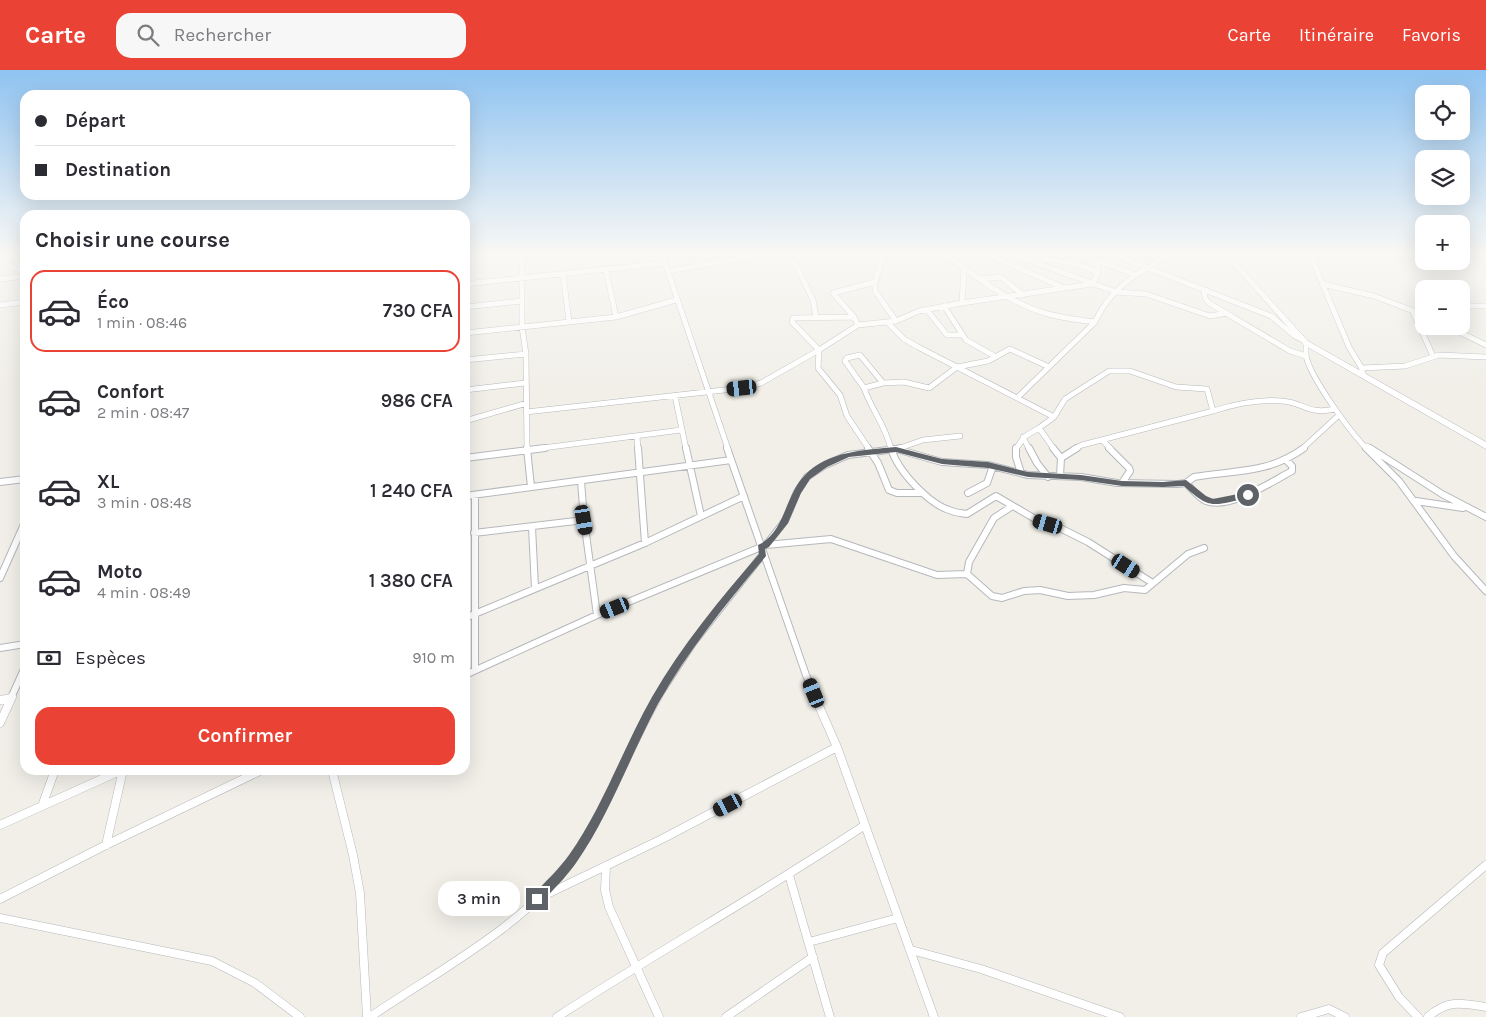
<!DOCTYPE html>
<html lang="fr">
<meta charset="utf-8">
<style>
body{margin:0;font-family:Karla,sans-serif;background:#f7f7f7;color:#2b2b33;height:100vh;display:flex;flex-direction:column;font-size:19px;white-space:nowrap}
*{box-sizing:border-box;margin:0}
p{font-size:16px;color:#7c7c81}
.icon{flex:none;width:28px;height:28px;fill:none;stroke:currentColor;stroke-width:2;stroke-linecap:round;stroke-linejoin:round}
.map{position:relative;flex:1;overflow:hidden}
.panel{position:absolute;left:20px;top:140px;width:450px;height:565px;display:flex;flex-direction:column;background:#fff;border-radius:15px;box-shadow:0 5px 20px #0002}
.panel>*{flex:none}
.banner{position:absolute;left:20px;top:20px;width:450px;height:110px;border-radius:15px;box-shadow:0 5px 20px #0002;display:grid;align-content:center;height:110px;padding:0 15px;background:#fff}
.fabs{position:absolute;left:1415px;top:15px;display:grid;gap:10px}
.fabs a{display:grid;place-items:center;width:55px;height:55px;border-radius:10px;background:#fff;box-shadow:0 5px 20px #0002;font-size:25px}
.end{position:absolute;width:22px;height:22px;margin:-11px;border:6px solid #5f6368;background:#fff;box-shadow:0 0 0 2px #fff}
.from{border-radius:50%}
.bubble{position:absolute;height:35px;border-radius:15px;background:#fff;box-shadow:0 5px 20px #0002;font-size:16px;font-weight:600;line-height:35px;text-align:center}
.car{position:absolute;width:15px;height:30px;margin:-15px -8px;border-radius:6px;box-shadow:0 0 4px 1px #0007;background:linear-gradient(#222 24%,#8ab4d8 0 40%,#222 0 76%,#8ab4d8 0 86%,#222 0)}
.banner b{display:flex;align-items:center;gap:18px;height:48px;font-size:19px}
.banner b+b{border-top:1px solid #e1e1e2}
.banner i{width:12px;height:12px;background:#2b2b33}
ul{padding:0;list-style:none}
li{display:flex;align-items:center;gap:15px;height:82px;margin:0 10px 8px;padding:0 5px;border:2px solid transparent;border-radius:15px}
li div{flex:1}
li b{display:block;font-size:19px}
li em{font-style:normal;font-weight:600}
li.on{border-color:#ea4335}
li>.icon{width:45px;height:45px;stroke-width:1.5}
h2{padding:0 15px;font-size:22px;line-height:60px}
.pay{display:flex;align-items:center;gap:12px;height:55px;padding:0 15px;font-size:19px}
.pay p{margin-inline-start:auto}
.primary-button{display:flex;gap:10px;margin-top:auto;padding:10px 15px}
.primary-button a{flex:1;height:58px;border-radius:15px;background:#ea4335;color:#fff;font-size:20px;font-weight:600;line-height:58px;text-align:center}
header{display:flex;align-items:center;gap:30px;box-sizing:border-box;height:70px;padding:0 25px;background:#ea4335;color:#fff}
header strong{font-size:24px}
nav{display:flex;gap:28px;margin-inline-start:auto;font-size:18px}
.search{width:350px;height:45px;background:#f7f7f7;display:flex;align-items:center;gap:12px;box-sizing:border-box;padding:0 18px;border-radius:15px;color:#7c7c81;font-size:19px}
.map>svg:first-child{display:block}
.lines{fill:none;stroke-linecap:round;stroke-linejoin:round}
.minor-far2-casing{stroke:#b5b8bc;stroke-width:6}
.minor-far1-casing{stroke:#b5b8bc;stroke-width:8}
.minor-casing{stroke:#b5b8bc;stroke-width:9}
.tertiary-casing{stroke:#b5b8bc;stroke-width:1}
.minor-far2{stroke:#fff;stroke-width:5}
.minor-far1{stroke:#fff;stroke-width:6}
.minor{stroke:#fff;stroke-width:8}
.tertiary{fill:#fff;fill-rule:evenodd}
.route{fill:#5f6368}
</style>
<header>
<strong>Carte</strong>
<div class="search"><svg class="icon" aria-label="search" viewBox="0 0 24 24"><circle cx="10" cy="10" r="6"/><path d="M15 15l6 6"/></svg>Rechercher</div>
<nav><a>Carte</a><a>Itinéraire</a><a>Favoris</a></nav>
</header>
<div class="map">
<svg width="1486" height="947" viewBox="0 0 1486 947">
<rect width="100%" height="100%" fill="#f1efe8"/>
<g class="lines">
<defs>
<path id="minor-far2" d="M522 184V257L526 284 527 379
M662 184 728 379
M777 184 795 193 813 230 816 247
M944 184C976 206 1007 232 1045 243 1061 248 1078 250 1095 252L1018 327
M987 184 1064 218
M1012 184 1116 222 1146 224 1210 246 1227 243
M1112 184 1271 246 1295 266 1303 270
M1310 184 1349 277 1361 297 1364 306
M465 186 487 184
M1 189 25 186
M2 189 12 197 25 202
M1032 189C1055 189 1077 192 1098 203
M1098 191 1136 205
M606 200 616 247
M668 201 766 184
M563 204 569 252
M0 209 25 206
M980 209 1001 207 1023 225
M875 212V221L896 251
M465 214 665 193
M1322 214 1374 226 1424 245
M1206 220 1204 221 1205 228 1209 233 1290 281 1306 286
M962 233 964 200
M0 235 25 232
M944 236 966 270 996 287
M1461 236H1486
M465 237 521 231
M927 240 947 265H962
M1412 240 1433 286
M887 252 904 269 918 277 1054 347
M1095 252C1104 232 1118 217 1136 205 1146 198 1158 195 1164 184
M858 255 854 247 833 223 875 212 884 184
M1447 256 1486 275
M465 263 616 247 676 230
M1306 273C1306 277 1306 281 1306 285 1309 306 1351 363 1367 379
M860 285 883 313 864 318 845 291 847 288Z
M465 290 526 284
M1362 298 1405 296 1439 285 1486 287
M883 313 904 312 929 318 957 297 988 291 1010 279 1049 297
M864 318C872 341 885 354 891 379
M465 320 525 313
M675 326 686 379
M1213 341C1235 334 1260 329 1282 331 1306 333 1307 345 1335 339
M526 342 742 318 761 313 819 280 792 252 793 248 854 247
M465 351 527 333
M637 367 638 379
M1023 367 1029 379
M1102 370 1111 379
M1367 376 1372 379
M535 379 681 360
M869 379 847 346 840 325 818 298 819 280 858 255 896 251 919 241 962 233 1092 214C1099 204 1100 195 1095 184
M897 379 923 370 960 366
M1016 379 1024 367 1039 358
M1054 379 1039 358 1054 347 1065 329 1109 301H1130L1176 317 1207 319 1213 341 1082 375 1074 379
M1302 379 1339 345"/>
<path id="minor-far1" d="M527 378 531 417
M638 378 645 473
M686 378 701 446
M727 378 806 605 816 628
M868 378 878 393 889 420 897 423H921
M891 378C897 400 929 435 952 441 956 443 962 443 967 444L996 426 1037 450 1058 457 1088 472 1151 512
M1016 378V387L1021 403
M1029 378 1037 393 1048 407
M1053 378 1061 388
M1109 378 1129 398 1130 401 1122 413
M1366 378 1399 411 1454 486 1486 521
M1370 378 1442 424 1486 447
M897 379 901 378
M465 388 545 378
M1061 388 1077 378
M1060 406 1061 388
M581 411 584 450 597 545
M0 412 25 409
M1186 413C1192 419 1198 427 1206 431 1230 440 1271 412 1292 401V396L1286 390
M968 423 987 413 993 396
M475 425V600
M465 426 731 390
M1416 431 1463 438
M532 457 535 518
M474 463 584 450
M766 475 785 451 797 422 807 407 825 395 848 385 896 379 942 392 988 395 1028 405 1081 407 1117 413 1178 414 1186 413 1194 407C1235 400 1268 404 1304 378
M967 504 969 492 994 448 1011 437
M0 508 25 452
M465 548 645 473 744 426
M0 578 25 574
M465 605 597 545 766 475 831 469 937 505 967 504 992 526 1002 528 1024 521 1040 520 1068 526 1094 525 1124 518 1145 520 1188 484 1204 478
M11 628 25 597
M657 628 693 573 763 484"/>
<path id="minor" d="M815 627 837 677 934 947
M0 630 11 628
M0 653 12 627
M332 700 353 785 360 823 367 947
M42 736 55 700
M0 755 122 700
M106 775 123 700
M606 796 605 820 609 837 659 947
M789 805 830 947
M541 827 662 769 837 677
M0 829 106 775 262 700
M0 848 212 891 255 913 300 947
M809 872 898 848
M911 880 981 899 1120 947
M370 947C436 902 526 855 573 789 608 739 627 679 658 627
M557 947C659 881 764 822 865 755
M726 947 813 887
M1301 947 1329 939 1345 947
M1418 947 1399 927 1379 895 1383 883 1486 795
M1428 947C1448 929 1462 933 1486 937"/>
<path id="tertiary" d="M1223 184H1229L1308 271 1486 372V379L1304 275Z"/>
</defs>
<use href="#minor-far2" class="minor-far2-casing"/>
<use href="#minor-far1" class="minor-far1-casing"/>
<use href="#minor" class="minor-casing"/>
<use href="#tertiary" class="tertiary-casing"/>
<use href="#minor-far2" class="minor-far2"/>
<use href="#minor-far1" class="minor-far1"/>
<use href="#minor" class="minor"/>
<use href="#tertiary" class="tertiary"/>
</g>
<linearGradient id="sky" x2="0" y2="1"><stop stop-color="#8fc3f1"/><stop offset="0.58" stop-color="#f9f8f5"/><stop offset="1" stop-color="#f9f8f5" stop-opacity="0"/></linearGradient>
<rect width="1486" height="316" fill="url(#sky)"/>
<path class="route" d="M896 377 942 389 988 392 1028 402 1081 405 1122 411 1163 412 1186 410 1206 426 1213 429 1248 422 1252 425 1248 428C1214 435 1211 441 1184 416L1163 417 1122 416 1081 410 1028 407 988 398 942 394 896 382 849 387 827 397 810 409 801 423 788 453 769 477 765 479 766 486C727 533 688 580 658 634 630 686 610 744 576 793 566 807 553 820 541 833L537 834 533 833 532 829 533 825C545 812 559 799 569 785 603 737 623 678 652 627 682 575 720 529 759 484L758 475C785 463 785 425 805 405 828 381 864 380 896 377Z"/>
</svg>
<div class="fabs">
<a><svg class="icon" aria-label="locate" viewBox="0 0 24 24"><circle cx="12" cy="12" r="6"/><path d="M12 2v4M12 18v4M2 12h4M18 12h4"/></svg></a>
<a><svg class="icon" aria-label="layers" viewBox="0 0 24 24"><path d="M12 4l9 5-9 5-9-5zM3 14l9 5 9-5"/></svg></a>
<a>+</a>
<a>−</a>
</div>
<i class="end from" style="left:1248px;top:425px"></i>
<i class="end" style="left:537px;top:829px"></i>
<div class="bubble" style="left:438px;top:811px;width:82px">3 min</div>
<i class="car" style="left:742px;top:318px;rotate:264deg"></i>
<i class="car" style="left:584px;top:450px;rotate:170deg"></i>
<i class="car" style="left:1048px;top:454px;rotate:286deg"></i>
<i class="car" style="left:1126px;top:496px;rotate:123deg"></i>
<i class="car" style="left:615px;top:538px;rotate:248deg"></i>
<i class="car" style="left:814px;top:623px;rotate:338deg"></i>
<i class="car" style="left:728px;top:735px;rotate:243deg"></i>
<div class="banner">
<b><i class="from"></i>Départ</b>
<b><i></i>Destination</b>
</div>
<section class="panel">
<h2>Choisir une course</h2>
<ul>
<li class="on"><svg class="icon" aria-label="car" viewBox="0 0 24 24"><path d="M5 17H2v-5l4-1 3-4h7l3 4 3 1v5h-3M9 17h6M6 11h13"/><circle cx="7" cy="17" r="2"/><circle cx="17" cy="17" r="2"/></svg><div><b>Éco</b><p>1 min · 08:46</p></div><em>730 CFA</em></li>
<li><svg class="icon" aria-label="car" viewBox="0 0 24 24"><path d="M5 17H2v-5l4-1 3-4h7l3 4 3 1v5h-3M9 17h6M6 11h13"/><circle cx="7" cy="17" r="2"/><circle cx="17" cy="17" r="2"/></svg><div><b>Confort</b><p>2 min · 08:47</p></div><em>986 CFA</em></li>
<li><svg class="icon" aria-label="car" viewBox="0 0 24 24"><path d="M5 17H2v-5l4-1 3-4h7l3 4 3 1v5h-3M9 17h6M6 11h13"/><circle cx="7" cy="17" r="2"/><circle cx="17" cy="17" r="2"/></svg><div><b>XL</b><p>3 min · 08:48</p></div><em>1 240 CFA</em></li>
<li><svg class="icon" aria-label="car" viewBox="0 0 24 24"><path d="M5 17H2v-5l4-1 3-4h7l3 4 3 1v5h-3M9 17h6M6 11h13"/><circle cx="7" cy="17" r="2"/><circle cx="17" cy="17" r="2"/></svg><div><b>Moto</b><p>4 min · 08:49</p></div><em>1 380 CFA</em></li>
</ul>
<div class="pay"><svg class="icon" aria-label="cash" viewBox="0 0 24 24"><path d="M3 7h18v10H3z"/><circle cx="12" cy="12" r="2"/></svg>Espèces<p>910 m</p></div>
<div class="primary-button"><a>Confirmer</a></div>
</section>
</div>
